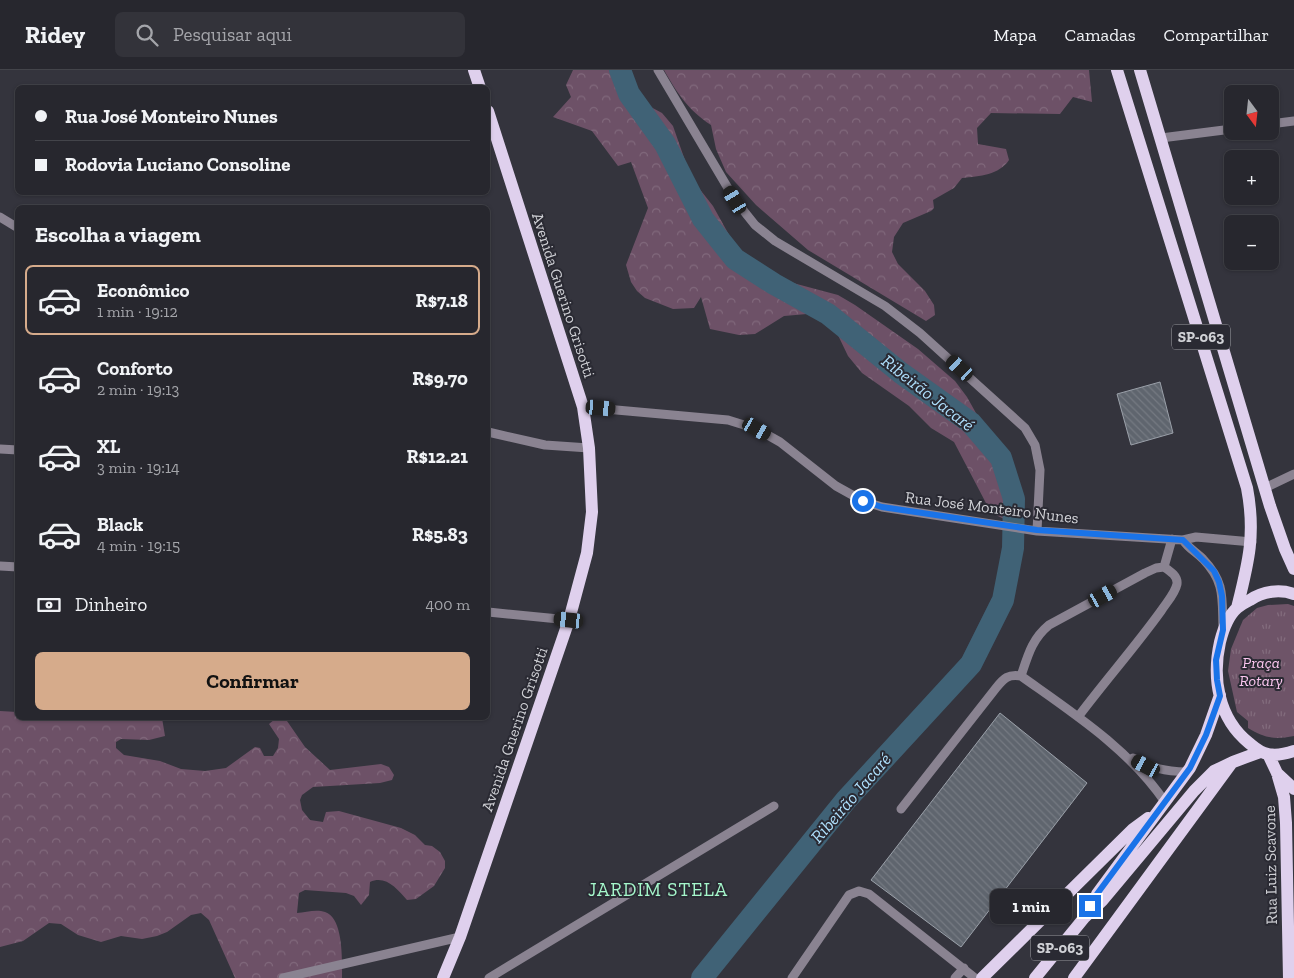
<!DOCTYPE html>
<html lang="pt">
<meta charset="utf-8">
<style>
body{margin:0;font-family:"Zilla Slab",serif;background:#33333a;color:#f1f3f6;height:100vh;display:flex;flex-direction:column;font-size:19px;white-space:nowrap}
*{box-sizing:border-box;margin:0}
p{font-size:16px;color:#a4a5aa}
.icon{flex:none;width:28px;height:28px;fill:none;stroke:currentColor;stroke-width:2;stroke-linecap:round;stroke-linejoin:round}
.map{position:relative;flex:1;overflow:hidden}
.sheet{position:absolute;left:15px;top:135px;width:475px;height:515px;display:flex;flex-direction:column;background:#27272e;border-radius:8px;box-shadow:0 1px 4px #0004,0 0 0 1px #43444a}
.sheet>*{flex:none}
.guide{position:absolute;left:15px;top:15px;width:475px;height:110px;border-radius:8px;box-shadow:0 1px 4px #0004,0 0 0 1px #43444a;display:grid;align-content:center;height:110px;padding:0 20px;background:#27272e}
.needle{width:32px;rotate:165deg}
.tools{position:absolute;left:1224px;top:15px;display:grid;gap:10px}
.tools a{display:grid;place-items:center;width:55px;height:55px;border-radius:8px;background:#27272e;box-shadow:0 1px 4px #0004,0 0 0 1px #43444a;font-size:25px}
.end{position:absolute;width:22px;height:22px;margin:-11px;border:6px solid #1a73e8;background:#fff;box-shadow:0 0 0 2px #fff}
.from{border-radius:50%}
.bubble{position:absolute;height:35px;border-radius:8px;background:#27272e;box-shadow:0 1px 4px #0004,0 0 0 1px #43444a;font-size:16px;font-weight:800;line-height:35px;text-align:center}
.car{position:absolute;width:15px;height:30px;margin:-15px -8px;border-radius:6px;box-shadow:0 0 4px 1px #0007;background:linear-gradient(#222 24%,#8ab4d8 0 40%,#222 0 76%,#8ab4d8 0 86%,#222 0)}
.guide b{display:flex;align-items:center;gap:18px;height:48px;font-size:19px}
.guide b+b{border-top:1px solid #43444a}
.guide i{width:12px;height:12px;background:#f1f3f6}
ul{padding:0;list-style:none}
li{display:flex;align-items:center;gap:15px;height:70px;margin:0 10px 8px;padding:0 10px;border:2px solid transparent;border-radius:8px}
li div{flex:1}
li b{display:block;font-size:19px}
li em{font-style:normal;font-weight:800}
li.active{border-color:#d6ab8b}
li>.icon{width:45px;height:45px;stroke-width:1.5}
h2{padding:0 20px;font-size:22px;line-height:60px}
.pay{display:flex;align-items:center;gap:12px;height:55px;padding:0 20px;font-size:19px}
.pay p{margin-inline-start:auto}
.action{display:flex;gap:10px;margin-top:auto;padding:10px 20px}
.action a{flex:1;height:58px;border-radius:8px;background:#d6ab8b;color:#111;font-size:20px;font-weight:800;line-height:58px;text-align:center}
header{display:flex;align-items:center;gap:30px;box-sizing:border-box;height:70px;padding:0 25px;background:#27272e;border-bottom:1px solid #43444a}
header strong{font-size:24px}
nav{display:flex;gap:28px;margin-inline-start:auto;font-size:18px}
.search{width:350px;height:45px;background:#33333a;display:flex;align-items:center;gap:12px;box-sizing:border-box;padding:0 18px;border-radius:8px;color:#a4a5aa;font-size:19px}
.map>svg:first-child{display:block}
.forest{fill:url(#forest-crowns)}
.park{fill:url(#park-tufts)}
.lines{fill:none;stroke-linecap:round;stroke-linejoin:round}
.river{stroke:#406276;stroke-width:22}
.building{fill:url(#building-back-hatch);stroke:#9aa0a9}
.minor{stroke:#8a8391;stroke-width:9}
.major{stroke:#dfd0ed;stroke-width:12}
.route{stroke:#1a73e8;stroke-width:6}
.labels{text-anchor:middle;stroke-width:4;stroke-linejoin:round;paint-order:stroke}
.shield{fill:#2a2a33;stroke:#9e9fa5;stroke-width:1}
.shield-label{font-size:15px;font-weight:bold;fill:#d0d1d6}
.street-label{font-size:16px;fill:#d0d1d6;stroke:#2a2a33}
.park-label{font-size:16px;font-style:italic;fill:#fac5ee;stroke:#2a2a33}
.water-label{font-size:18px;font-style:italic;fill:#aedffc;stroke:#2a2a33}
.quarter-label{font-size:19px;letter-spacing:1px;fill:#a5f7cb;stroke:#2a2a33}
</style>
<header>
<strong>Ridey</strong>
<div class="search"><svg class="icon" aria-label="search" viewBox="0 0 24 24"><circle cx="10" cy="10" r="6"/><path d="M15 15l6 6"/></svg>Pesquisar aqui</div>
<nav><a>Mapa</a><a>Camadas</a><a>Compartilhar</a></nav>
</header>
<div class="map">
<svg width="1294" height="908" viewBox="0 0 1294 908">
<defs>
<pattern id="forest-crowns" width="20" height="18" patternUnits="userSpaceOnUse" patternTransform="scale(1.25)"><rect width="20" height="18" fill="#6d5167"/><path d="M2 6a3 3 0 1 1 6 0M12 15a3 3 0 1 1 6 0" fill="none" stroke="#81697c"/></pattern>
<pattern id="park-tufts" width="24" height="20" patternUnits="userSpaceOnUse" patternTransform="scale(1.25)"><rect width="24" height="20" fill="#6e5468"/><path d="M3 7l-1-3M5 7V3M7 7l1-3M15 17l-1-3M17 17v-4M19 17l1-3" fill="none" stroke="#826c7d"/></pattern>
<pattern id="building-back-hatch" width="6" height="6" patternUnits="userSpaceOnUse" patternTransform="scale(1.25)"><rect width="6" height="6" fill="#5f656e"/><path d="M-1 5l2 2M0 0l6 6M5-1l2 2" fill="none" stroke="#757a82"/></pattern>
</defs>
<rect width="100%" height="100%" fill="#34343d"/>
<path class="forest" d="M573 0H631L638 20 647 35 662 43 673 56 688 99 698 117 713 136 733 172 756 194 771 203 793 213 838 225 855 235 918 279 955 311 967 327 1005 395 1010 429 1008 443 1004 449 996 445 987 435 954 372 931 358 909 336 862 303 848 286 836 261 823 250 807 244 784 246 755 264 739 265 710 259 701 227 694 238 673 239 645 228 637 221 631 212 626 195 648 138 631 92 618 96 592 61 553 47 571 27 566 15Z
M664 0H1089L1092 32 1073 27 1060 44 991 43 977 58 978 74 1006 79 1009 90C999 105 980 106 962 108L954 118 933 130 934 138 931 141 903 153 894 167 892 182 898 194 925 221 934 235 935 245 926 251 808 180 756 135 726 102 716 79 711 55C688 40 677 23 664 0Z
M0 641 17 642 18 648H162L165 666 149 670 121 669 116 672V678L124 685 160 691 181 699 205 701 226 698 255 677 260 678 264 686H273L278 678 279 669 269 654 275 649 287 651 305 677 330 700 381 694 389 697 394 705 392 710 380 713 313 717 302 725 300 730 302 740 310 750 323 752 326 742 339 741 401 758 415 765 425 775 432 776 440 782 445 791V798L434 816 416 829 407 830C397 819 386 805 370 812L369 825 361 835 354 826 346 823 305 820 299 823 297 843C306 842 317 839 325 842 344 848 342 892 342 908H235L209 850 201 843 191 845 167 862 157 866 142 869 121 866 101 872 78 865 61 854 49 853 23 871 0 877Z"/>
<path class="park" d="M1288 534 1294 536V666C1274 670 1265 668 1248 658V651L1237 642 1228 601 1231 579 1243 550 1257 538 1268 535Z"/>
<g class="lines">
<path class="river" d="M620 0 629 24 665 74 703 149 735 189 774 214 828 244 901 303 971 353 1001 388 1014 429 1013 478 1003 530 971 594 846 730 702 908"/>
</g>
<path class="building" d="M1160 312 1173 363 1131 375 1117 324Z
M1000 643 1087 713 961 877 871 810Z"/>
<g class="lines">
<path class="minor" d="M658 0 735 130 755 155 775 171 885 236 920 263 1025 358 1035 375 1040 400 1037 461
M1270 54 1294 51
M1161 68 1232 59
M0 147 18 158
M583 337 728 350 757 359 780 372 836 416 863 431 882 437 1037 461 1183 470 1196 467 1252 472
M488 362 545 375 589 378
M0 379 18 380
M1265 418 1294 404
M1183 470C1188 478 1196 482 1203 489 1225 512 1222 527 1223 558
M0 496 18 497
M488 542 569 550
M1021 606C1028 585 1032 569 1049 555L1145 503 1156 498 1164 497
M1078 647C1105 611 1135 577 1161 541 1166 533 1175 524 1177 514 1178 506 1170 501 1164 497L1172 469
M1133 688C1154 699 1164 701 1187 702
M901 739 996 618C1004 608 1008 604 1021 606 1073 643 1129 679 1165 732
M283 908 460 867
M489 908 774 736
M792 908 849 825 859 821 869 824 975 908
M955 908 964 898"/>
<path class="major" d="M474 0 480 18
M1117 0 1247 418C1256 465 1248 494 1237 538
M1140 0 1270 436 1285 479 1294 499
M1294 524C1280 519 1263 521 1250 530 1246 532 1241 535 1237 538 1228 546 1223 560 1220 572 1212 608 1218 648 1249 673 1254 677 1260 683 1268 684 1277 686 1285 684 1294 681
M1268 684 1277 703 1284 727 1286 753 1289 908
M1277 703 1294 719
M1097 824 1190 698 1206 665 1220 625
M443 908 460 867 569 550 587 483 592 442 589 378 583 337 488 41
M982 908 1133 759 1148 748
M1035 908 1084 848 1102 831 1194 721 1214 701 1233 692 1260 682
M1074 908 1231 694"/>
</g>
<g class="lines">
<path class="route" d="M863 431 882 437 1037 460 1183 470 1214 501 1219 512 1222 526 1223 560 1216 590 1217 610 1220 626 1206 665 1190 698 1097 824 1090 836"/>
</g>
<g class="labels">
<g class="shield">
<rect x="1172" y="254.5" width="58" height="25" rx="4"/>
<rect x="1031" y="865.5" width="58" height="25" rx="4"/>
</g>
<g class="shield-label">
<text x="1201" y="272">SP-063</text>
<text x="1060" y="883">SP-063</text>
</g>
<g class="street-label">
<text transform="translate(564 225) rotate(72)" y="6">Avenida Guerino Grisotti</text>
<text transform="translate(992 437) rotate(7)" y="6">Rua José Monteiro Nunes</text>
<text transform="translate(514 659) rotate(-71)" y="6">Avenida Guerino Grisotti</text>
<text transform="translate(1270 795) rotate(-91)" y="6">Rua Luiz Scavone</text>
</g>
<g class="park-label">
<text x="1261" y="598">Praça<tspan x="1261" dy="18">Rotary</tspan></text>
</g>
<g class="water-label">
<text transform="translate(928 323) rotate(38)" y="6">Ribeirão Jacaré</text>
<text transform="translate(851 728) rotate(-49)" y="6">Ribeirão Jacaré</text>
</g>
<g class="quarter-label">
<text x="658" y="826">JARDIM STELA</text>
</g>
</g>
</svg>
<div class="tools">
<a><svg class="needle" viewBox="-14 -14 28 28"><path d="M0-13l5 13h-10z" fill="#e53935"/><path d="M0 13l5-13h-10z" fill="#a4a5aa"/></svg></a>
<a>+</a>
<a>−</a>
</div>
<i class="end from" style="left:863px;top:431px"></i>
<i class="end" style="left:1090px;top:836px"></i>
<div class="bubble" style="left:990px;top:819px;width:82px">1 min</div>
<i class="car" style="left:735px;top:130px;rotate:329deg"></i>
<i class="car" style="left:960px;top:298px;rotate:312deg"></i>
<i class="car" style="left:601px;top:338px;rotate:95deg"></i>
<i class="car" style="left:757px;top:359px;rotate:120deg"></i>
<i class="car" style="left:1103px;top:526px;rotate:61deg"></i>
<i class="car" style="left:569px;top:550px;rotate:276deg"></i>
<i class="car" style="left:1146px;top:696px;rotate:298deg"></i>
<div class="guide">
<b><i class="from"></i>Rua José Monteiro Nunes</b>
<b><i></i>Rodovia Luciano Consoline</b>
</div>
<section class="sheet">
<h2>Escolha a viagem</h2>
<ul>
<li class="active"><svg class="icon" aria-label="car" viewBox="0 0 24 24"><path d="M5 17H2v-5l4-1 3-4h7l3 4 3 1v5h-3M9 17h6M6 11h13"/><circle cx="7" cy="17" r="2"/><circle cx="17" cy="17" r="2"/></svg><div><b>Econômico</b><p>1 min · 19:12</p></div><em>R$7.18</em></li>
<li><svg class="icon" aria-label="car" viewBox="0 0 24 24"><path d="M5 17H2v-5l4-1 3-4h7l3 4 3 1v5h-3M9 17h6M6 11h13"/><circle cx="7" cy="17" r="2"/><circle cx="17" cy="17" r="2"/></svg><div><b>Conforto</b><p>2 min · 19:13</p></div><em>R$9.70</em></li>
<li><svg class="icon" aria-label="car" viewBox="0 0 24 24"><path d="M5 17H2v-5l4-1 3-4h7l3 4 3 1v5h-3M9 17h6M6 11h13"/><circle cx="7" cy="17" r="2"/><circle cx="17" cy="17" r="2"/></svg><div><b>XL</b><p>3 min · 19:14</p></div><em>R$12.21</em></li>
<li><svg class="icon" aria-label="car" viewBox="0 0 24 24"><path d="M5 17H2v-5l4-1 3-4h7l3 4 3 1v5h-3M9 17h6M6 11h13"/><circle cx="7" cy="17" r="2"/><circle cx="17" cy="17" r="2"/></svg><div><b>Black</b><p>4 min · 19:15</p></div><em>R$5.83</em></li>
</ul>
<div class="pay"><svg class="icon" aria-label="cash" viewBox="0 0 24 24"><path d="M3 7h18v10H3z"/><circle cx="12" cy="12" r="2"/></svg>Dinheiro<p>400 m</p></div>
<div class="action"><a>Confirmar</a></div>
</section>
</div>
